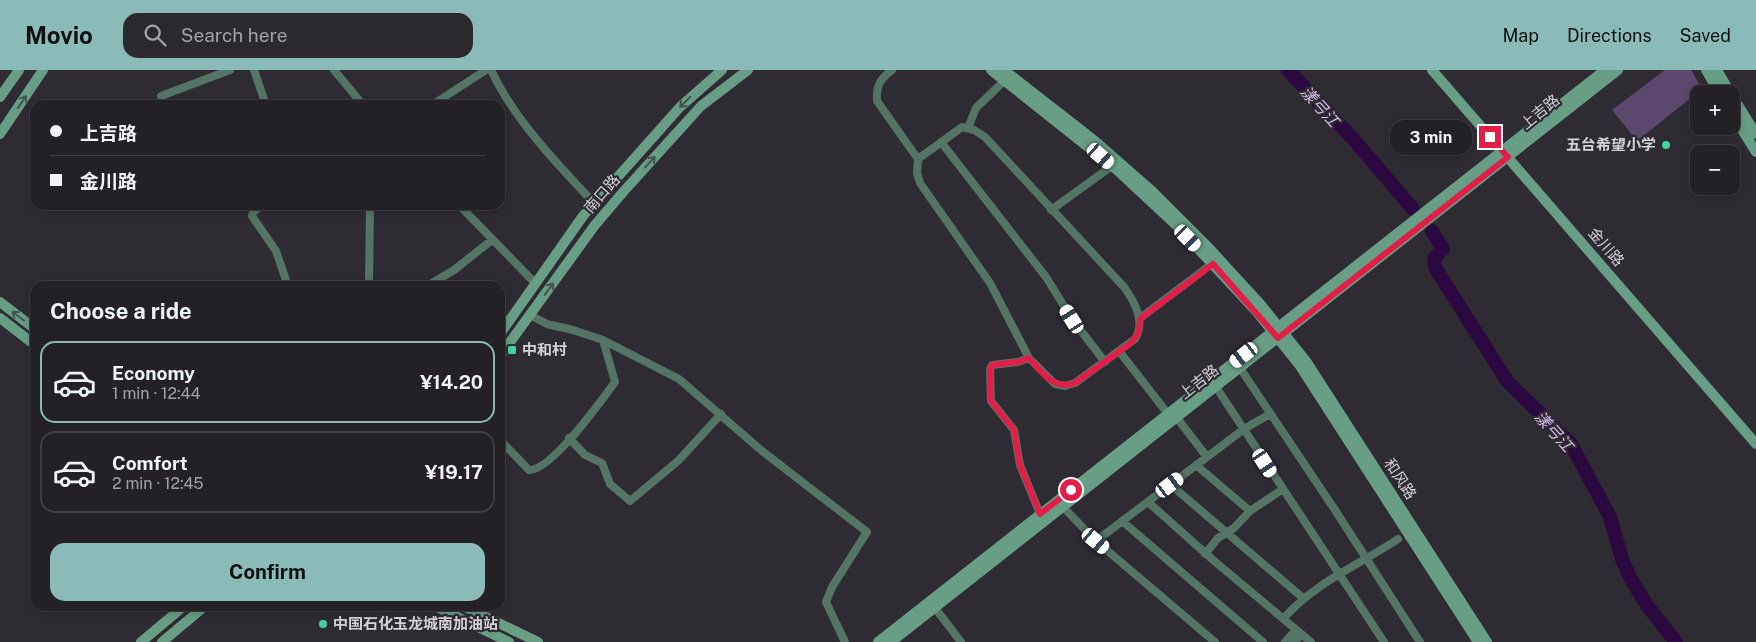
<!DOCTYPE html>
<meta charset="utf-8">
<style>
body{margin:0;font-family:"Public Sans","Noto Sans SC",sans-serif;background:#2b282e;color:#f1f3f6;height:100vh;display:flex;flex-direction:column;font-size:19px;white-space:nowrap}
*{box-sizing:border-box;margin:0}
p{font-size:16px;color:#a3a3a7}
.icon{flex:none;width:28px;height:28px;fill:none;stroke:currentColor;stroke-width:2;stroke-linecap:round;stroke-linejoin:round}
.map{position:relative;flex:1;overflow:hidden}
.panel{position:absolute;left:30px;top:211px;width:475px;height:330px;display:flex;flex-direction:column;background:#232026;border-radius:15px;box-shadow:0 2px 8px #0003,0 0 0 1px #403e43}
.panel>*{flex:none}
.guide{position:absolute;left:30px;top:30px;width:475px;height:110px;border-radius:15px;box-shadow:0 2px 8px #0003,0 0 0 1px #403e43;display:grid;align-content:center;height:110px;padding:0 20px;background:#232026}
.tools{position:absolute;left:1690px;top:15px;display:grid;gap:10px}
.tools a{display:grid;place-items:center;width:50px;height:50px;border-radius:10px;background:#232026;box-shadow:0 2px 8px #0003,0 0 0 1px #403e43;font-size:25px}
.end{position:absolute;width:22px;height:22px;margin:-11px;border:6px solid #e11d48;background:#fff;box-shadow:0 0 0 2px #fff}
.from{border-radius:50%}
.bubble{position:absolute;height:35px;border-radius:15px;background:#232026;box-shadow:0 2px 8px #0003,0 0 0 1px #403e43;font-size:16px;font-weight:700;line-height:35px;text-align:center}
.car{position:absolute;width:15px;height:30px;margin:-15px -8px;border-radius:6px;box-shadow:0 0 4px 1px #0007;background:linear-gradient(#fff 24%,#345 0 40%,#fff 0 76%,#345 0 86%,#fff 0)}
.guide b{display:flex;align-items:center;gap:18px;height:48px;font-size:19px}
.guide b+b{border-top:1px solid #403e43}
.guide i{width:12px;height:12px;background:#f1f3f6}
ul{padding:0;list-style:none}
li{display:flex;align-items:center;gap:15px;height:82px;margin:0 10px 8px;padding:0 10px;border:2px solid #403e43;border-radius:15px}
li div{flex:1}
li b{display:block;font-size:19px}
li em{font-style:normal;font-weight:700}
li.active{border-color:#8bbbb9}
li>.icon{width:45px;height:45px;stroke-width:1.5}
h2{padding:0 20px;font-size:22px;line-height:60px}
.primary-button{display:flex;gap:10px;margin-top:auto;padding:10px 20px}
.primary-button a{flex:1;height:58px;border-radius:15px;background:#8bbbb9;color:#111;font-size:20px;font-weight:700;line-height:58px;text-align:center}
header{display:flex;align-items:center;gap:30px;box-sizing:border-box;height:70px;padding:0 25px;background:#8bbbb9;color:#111}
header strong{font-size:24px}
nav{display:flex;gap:28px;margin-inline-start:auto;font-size:18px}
.search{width:350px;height:45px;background:#2b282e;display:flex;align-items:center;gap:12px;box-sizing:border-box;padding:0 18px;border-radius:15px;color:#a3a3a7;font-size:19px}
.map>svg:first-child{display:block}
.green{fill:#5c486c}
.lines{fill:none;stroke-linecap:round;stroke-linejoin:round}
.river{stroke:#2c0840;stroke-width:14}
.street{stroke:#547566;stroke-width:8}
.secondary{stroke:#689e86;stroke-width:10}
.oneway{stroke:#43534f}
.route{stroke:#e11d48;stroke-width:6}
.poi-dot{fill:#42d4a0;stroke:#2f2b32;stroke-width:2}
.labels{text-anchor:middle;stroke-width:4.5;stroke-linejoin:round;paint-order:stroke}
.street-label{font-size:15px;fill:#d4d2d6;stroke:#2f2b32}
.poi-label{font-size:15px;font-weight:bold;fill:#d4d2d6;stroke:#2f2b32;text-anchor:start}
.water-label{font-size:16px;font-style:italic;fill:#dcbff3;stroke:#2f2b32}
</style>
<header>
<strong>Movio</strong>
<div class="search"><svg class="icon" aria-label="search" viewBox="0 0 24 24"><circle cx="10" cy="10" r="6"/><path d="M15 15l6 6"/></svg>Search here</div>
<nav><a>Map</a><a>Directions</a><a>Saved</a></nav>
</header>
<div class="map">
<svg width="1756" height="572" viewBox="0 0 1756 572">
<rect width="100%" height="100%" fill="#2f2b32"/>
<path class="green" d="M1665 0H1691L1702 19 1637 71 1612 40Z"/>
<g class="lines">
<path class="river" d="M1288 0 1356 72 1413 139
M1432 161 1443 179 1434 189 1436 199 1507 311 1571 374 1610 447 1623 492 1631 509 1646 534 1676 572"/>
<path class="street" d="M254 0 266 35
M334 0 363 35
M491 0C514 49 557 94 594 133
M892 0C880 9 876 16 877 31L918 89 917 103 920 113 990 213 1029 288 1055 314 1065 316 1075 313 1135 269C1146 252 1135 232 1124 217L985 67 974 60 962 57 918 89
M161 26 230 0
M432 35 486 0
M968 58 976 38 1005 10
M941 72 1046 207 1072 249 1105 292
M262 135 253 142 252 146 276 181 288 216
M459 135 536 214
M1051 140 1112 96
M369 216 370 135
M427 216 454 200 492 170
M530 245 547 254 573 260 603 270 679 309 762 381 867 462 832 517 826 532 845 572
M1139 249 1213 193
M1119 281 1168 344
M1029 288 1018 292 992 295 990 299 991 331 1014 360 1020 395 1040 444
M1240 298 1335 440 1420 572
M1216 317 1384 572
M1177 348 1207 387
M569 368 585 385 602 393 610 414 630 431 679 390 721 344
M504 374 529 400C551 401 601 331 615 312L603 270
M1196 395 1250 441
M1171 415 1303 528
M1148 432 1213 490 1311 572
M1063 437 1096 471 1215 572
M1122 451 1263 572
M1096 471 1244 359 1270 344
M1205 484 1218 468 1234 458 1250 441 1283 419
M935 538 961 572
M1283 549C1314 513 1359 495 1398 469
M1285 572 1296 560
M1295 572 1301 564"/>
<path class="secondary" d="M991 0 1117 100 1175 154 1256 241 1300 296 1478 572
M1004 0 1095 71 1152 121 1208 177 1262 236 1306 291 1487 572
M1432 0 1756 374
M1706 0 1720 24
M1717 0 1731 24
M1731 24 1756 64
M0 27 19 0
M1731 42 1756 82
M0 64 43 0
M0 232 35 259
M0 248 35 275
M500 264 583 146 680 37 722 0
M500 286 595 155 624 121 701 36 748 0
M435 536 509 572
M463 536 538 572
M141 572 184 536
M162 572 205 536
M878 572 1605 0
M891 572 1618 0"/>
</g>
<defs><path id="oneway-shaft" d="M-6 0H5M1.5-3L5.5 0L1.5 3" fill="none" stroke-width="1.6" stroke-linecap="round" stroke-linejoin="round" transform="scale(1.25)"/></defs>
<g class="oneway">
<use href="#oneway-shaft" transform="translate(22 32) rotate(-56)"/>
<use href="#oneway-shaft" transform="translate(685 32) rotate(135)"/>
<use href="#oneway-shaft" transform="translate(650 92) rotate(-48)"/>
<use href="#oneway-shaft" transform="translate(549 219) rotate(-54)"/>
<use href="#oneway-shaft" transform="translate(18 246) rotate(-143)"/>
</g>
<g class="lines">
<path class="route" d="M1071 420 1040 444 1020 395 1014 360 991 331 990 299 992 295 1018 292 1029 288C1043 303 1054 321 1075 313L1131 273 1139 262 1140 249 1213 194 1278 268 1508 87 1490 67"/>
</g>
<g class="poi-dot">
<circle cx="1666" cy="75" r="5"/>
<rect x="507" y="275" width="10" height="10" rx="2.5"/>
<circle cx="323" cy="554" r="5"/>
</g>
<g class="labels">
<g class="street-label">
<text transform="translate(1540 42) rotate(-39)" y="5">上吉路</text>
<text transform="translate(602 124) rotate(-49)" y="5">南口路</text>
<text transform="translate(1606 177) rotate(49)" y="5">金川路</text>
<text transform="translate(1199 312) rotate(-38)" y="5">上吉路</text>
<text transform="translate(1400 409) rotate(57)" y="5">和风路</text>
</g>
<g class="poi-label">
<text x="1656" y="80" text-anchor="end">五台希望小学</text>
<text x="522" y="285">中和村</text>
<text x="333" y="559">中国石化玉龙城南加油站</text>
</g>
<g class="water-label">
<text transform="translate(1320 36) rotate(48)" y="6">漾弓江</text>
<text transform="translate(1554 361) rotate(48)" y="6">漾弓江</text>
</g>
</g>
</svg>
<div class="tools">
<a>+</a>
<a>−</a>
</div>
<i class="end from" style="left:1071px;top:420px"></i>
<i class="end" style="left:1490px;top:67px"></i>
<div class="bubble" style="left:1390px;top:50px;width:82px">3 min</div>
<i class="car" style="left:1101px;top:86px;rotate:131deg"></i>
<i class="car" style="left:1188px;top:168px;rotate:136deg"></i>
<i class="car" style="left:1072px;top:249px;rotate:328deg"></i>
<i class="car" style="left:1244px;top:285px;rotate:232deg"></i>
<i class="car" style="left:1265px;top:393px;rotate:147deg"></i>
<i class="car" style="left:1170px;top:415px;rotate:53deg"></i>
<i class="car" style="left:1096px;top:471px;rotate:130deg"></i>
<div class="guide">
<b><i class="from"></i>上吉路</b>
<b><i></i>金川路</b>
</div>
<section class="panel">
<h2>Choose a ride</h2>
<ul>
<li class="active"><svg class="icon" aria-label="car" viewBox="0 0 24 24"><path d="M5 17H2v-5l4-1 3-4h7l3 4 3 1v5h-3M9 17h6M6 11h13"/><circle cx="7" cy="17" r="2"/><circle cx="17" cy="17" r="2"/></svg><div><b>Economy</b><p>1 min · 12:44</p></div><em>¥14.20</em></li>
<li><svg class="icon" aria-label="car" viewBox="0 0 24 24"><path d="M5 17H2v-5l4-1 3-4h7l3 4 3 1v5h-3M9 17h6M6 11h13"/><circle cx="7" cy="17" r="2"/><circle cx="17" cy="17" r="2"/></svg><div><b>Comfort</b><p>2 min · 12:45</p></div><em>¥19.17</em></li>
</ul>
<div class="primary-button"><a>Confirm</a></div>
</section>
</div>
